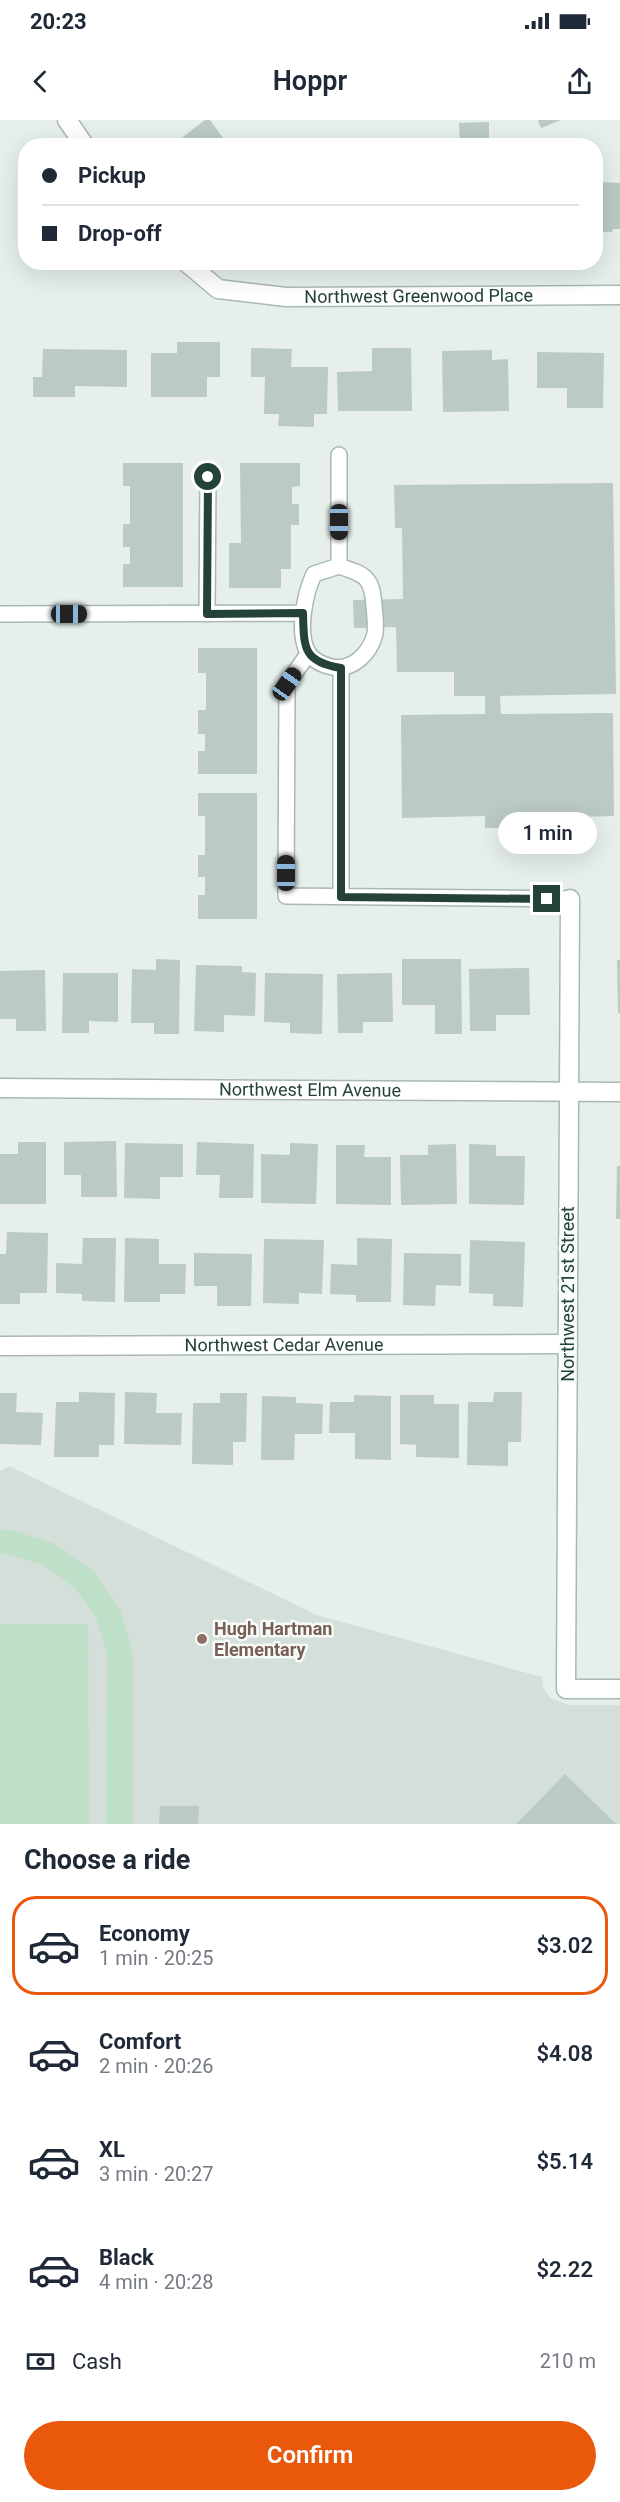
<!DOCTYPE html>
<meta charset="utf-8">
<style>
body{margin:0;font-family:Roboto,sans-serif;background:#f2f2f3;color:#1f2937;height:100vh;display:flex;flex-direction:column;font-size:22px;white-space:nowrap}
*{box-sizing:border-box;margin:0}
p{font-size:20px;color:#747a83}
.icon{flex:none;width:33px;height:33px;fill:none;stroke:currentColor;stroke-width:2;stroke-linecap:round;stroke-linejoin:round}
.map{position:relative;height:1704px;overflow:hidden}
.sheet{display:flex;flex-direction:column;background:#fff;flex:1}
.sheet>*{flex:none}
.hud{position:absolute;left:18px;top:18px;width:585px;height:132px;border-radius:24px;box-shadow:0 6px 24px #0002;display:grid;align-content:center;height:132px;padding:0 24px;background:#fff}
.end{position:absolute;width:27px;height:27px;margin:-14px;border:8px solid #24423a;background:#fff;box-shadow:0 0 0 3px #fff}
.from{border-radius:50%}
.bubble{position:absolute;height:42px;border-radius:21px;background:#fff;box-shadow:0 6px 24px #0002;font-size:20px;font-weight:600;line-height:42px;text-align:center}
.car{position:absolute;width:18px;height:36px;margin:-18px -9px;border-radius:8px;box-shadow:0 0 4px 2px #0007;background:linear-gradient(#222 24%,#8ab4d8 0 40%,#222 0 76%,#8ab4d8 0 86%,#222 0)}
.hud b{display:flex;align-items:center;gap:21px;height:57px;font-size:22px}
.hud b+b{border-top:2px solid #e0e1e3}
.hud i{width:15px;height:15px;background:#1f2937}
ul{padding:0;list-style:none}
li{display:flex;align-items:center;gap:18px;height:99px;margin:0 12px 9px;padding:0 12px;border:3px solid transparent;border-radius:24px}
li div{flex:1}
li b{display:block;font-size:22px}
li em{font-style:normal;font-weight:600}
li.on{border-color:#ea580c}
li>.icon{width:54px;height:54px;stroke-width:1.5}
h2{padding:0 24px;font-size:27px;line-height:72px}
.pay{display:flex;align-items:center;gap:15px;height:66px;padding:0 24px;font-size:22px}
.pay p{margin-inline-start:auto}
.primary-button{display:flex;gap:12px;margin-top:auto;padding:12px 24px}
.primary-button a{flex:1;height:69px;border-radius:36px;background:#ea580c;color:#fff;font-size:24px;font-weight:600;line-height:69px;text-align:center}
.status{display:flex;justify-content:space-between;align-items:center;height:42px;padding:0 30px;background:#fff;direction:ltr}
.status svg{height:16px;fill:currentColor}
header{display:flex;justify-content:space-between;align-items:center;height:78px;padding:0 24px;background:#fff;font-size:27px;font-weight:600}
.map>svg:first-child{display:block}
.built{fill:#d4dfda}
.green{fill:#bfe0c8}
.building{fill:#bbcac4}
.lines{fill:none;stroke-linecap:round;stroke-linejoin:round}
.lane-casing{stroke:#a8b8b2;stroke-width:18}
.street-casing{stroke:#a8b8b2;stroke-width:21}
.lane{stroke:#fff;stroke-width:15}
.street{stroke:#fff;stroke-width:18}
.route{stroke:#24423a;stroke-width:8}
.education-dot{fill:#8d6e63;stroke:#f7fbf9;stroke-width:2}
.labels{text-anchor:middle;stroke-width:5;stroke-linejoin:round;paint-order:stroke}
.street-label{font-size:18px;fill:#24423a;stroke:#f7fbf9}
.education-label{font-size:18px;font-weight:bold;fill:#785e54;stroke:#f7fbf9;text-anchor:start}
</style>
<div class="status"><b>20:23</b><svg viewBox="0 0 49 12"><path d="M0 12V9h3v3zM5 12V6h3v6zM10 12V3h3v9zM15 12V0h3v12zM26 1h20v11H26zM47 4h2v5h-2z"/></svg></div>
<header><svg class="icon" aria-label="back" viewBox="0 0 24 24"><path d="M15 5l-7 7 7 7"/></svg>Hoppr<svg class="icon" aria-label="share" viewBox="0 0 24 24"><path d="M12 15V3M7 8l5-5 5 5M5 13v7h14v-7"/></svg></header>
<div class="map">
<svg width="620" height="1704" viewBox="0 0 620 1704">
<rect width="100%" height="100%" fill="#e6efeb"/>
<path class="built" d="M9 1346 317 1495 542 1557 543 1567 550 1578 569 1585H620V1704H0V1351Z"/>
<path class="green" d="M0 1410H11L55 1424 93 1451 120 1490 133 1534V1704H106L107 1533 96 1497 74 1467 43 1445 7 1434H0Z
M0 1504H88L89 1704H0Z"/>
<path class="building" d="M205 0H210L229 26H171Z
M538 0H561L541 8Z
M489 2V23L460 24 459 3Z
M596 62 620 63V109H613L612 112H596Z
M177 222H220V257H207V277H151V233H177Z
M251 228 292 229 291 247H328L327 294H314V307L278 306 279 294H264L265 257H251Z
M372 228H411L412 291H338L337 252 372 251Z
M43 229 127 230V267L75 266V277H33V257H42Z
M492 230V240L508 239 509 291 443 292 442 231Z
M537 232 604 233 603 288H567V268H537Z
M123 343H183V467H123V444H130V427H123V404H130V366H123Z
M240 343H300V366L292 367V384H299V405H291V449H281V468H229V423H241Z
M613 363 616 574 500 576 501 594 613 593 614 696 529 698 530 708H485V696L402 698 401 595 485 594V576H454V552H397L396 507 354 508 353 480 403 479 402 408H395L394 365Z
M198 528H257V654H198V631H205V614H198V590H206V553H198Z
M198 673H257V799H198V775H205V757H198V735H205V696H198Z
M156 839 180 840 179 914H154V903H131L132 849 156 850Z
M402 839H461L462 914H435V885H402Z
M617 840H620V893H618Z
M196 845 242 846V852L256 853 255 896 224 895V912L194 911Z
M529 848 530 895H496V911H470L469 849Z
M45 850 46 911H16V899H0V851Z
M63 853H118V902L89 901V913H62Z
M265 853 323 854 322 914 290 913V903L264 902Z
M392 853 393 902H363V913H338L337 854Z
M116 1021 117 1077H81V1055H64V1022Z
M18 1022H46V1084H0V1034H18Z
M197 1022 254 1024 253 1078H219L220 1055H196Z
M125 1023 183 1024V1057H160V1079L124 1078Z
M290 1023 318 1024 316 1084 261 1083V1034L290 1035Z
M456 1024 457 1084 401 1085 400 1035H428V1025Z
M469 1024 496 1025V1036H525L524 1085 469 1084Z
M336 1025H365L364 1037H391V1085L336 1084Z
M617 1046H620V1099H616Z
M7 1112 48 1113 47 1173H20V1184H0V1134H6Z
M83 1118H116L115 1182 82 1181V1174L56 1173V1143L82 1144Z
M125 1118 159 1119V1144H186L185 1174H160V1182H124Z
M357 1118 392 1119 391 1182H356V1175L330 1174 331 1144 357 1145Z
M264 1119 324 1120 322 1174 299 1173V1184L263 1183Z
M470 1120 525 1122 523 1187 493 1186V1174L469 1173Z
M194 1133 252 1134 251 1186H217V1166H194Z
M404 1133 461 1134V1166L436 1165 435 1186 403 1185Z
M79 1272 115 1273 114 1325H99V1337H54L56 1282H79Z
M125 1272 157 1273 156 1293H182L181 1325 124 1324Z
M494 1272H522L521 1322H508V1346L467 1345 468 1282H493Z
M0 1273H17L16 1292 43 1293 41 1325 0 1324Z
M220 1273H247L246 1322H233V1345L192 1344 193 1283H220Z
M354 1275 391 1276V1340L355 1339V1313H329L330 1282H354Z
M400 1275H434V1284H459V1338L416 1337V1325L400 1324Z
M262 1276 296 1277V1283L323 1284 322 1314H295L294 1340H261Z
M565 1654 616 1704H516Z
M160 1686H199L198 1704H159Z"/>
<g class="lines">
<defs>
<path id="lane" d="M339 335V446
M339 446C366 455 372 457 374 486 375 495 376 505 375 514 370 533 353 551 332 547 323 545 315 542 309 534 296 515 305 473 314 454Z
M0 494 303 493
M207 494 208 357
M308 534 287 564 286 776 570 779
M341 777V548"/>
<g id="street">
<path d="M67 0 85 26"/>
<path id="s1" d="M186 142 218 169 286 177 620 175"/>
<path d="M570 779 566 1569H620"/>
<path id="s2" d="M0 968 620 972"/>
<path id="s3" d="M0 1226 568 1224"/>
</g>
</defs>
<use href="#lane" class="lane-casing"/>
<use href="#street" class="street-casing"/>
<use href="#lane" class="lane"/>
<use href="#street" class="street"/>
</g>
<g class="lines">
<path class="route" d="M208 357 207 494 303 493C304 529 303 541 341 548V777L547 779"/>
</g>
<circle class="education-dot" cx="202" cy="1519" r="6"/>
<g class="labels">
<g class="street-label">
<text dy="6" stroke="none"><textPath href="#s1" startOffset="243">Northwest Greenwood Place</textPath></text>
<text dy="6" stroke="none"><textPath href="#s2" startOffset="310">Northwest Elm Avenue</textPath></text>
<text transform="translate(568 1174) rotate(-90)" y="6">Northwest 21st Street</text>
<text dy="6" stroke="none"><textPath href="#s3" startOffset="284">Northwest Cedar Avenue</textPath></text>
</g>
<g class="education-label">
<text x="214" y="1515">Hugh Hartman<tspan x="214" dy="21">Elementary</tspan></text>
</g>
</g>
</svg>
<i class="end from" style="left:208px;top:357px"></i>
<i class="end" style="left:547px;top:779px"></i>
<div class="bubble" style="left:498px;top:692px;width:99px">1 min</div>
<i class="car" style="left:339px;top:402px;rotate:180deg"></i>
<i class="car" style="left:69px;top:494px;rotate:90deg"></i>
<i class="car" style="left:287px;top:564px;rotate:35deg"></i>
<i class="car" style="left:286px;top:753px;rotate:0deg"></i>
<div class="hud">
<b><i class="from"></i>Pickup</b>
<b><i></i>Drop-off</b>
</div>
</div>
<section class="sheet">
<h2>Choose a ride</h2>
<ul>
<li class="on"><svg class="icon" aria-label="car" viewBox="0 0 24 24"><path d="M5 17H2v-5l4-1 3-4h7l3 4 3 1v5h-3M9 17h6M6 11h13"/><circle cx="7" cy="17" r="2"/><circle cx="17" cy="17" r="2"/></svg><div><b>Economy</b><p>1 min · 20:25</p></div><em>$3.02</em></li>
<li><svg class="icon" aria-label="car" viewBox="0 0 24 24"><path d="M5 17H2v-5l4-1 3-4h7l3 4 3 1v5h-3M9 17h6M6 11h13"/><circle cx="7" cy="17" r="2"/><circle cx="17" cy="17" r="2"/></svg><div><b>Comfort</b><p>2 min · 20:26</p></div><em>$4.08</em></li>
<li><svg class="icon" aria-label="car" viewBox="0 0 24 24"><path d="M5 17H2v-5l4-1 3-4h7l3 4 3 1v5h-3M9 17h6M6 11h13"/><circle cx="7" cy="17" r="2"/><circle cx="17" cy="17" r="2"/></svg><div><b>XL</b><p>3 min · 20:27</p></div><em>$5.14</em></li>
<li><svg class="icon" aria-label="car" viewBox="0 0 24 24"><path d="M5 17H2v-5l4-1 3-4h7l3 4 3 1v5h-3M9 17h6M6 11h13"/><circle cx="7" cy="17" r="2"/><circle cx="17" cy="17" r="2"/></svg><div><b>Black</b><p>4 min · 20:28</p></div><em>$2.22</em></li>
</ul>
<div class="pay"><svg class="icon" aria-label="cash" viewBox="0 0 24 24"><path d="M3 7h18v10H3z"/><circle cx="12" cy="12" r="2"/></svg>Cash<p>210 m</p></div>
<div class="primary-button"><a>Confirm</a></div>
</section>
